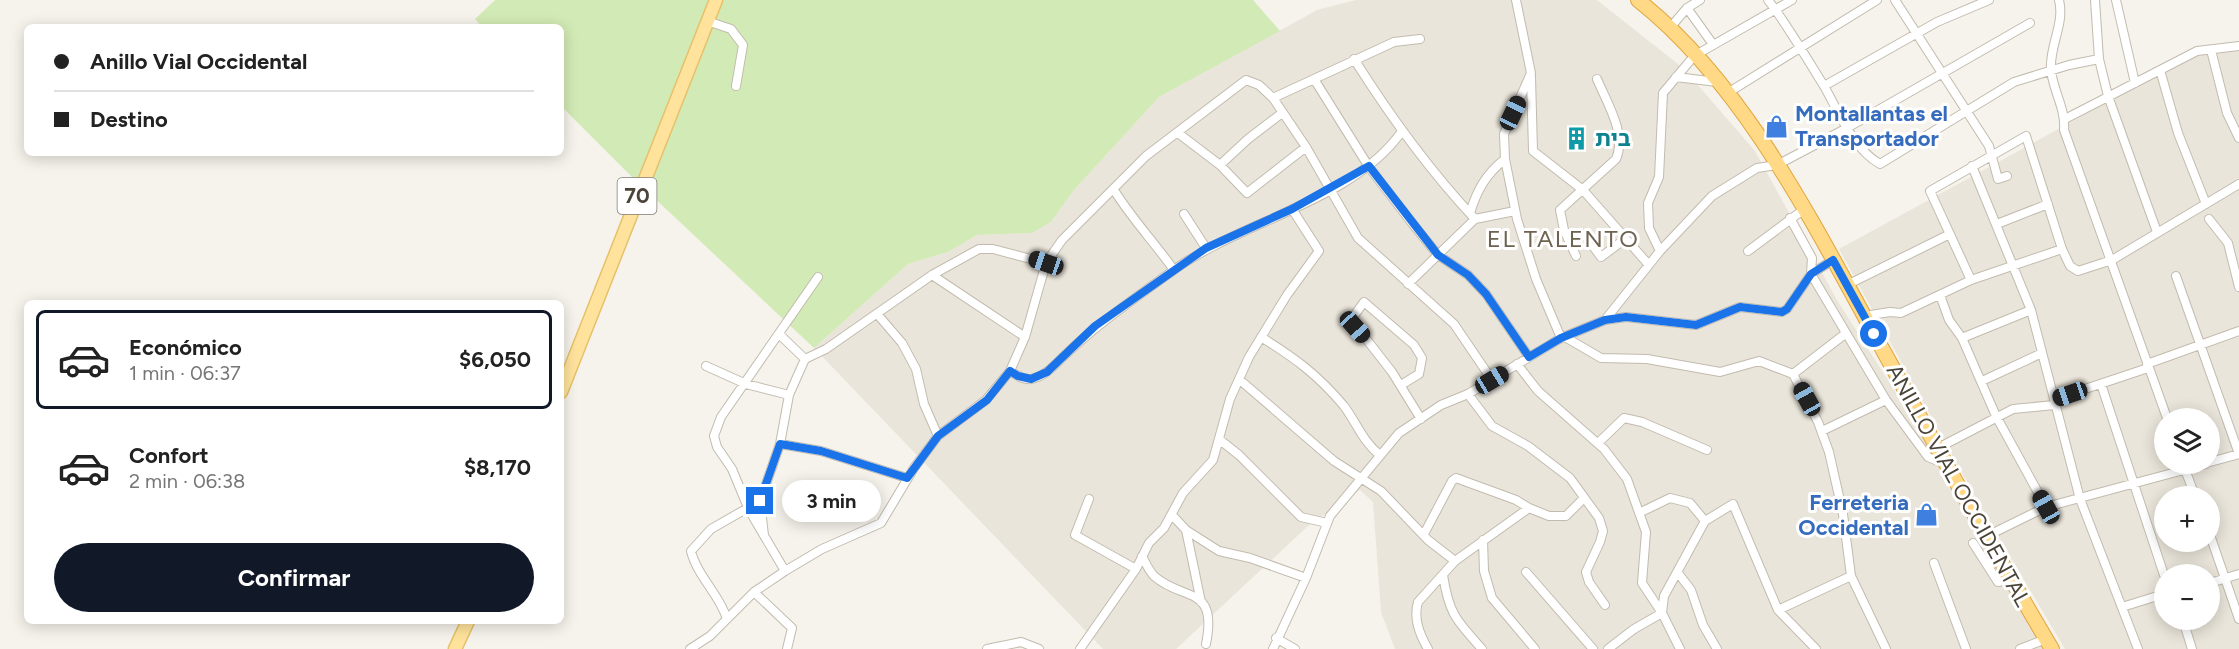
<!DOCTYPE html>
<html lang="es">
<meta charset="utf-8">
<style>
body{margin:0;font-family:Figtree,"Noto Sans Hebrew",sans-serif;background:#f2f2f2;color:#222;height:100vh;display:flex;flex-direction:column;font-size:22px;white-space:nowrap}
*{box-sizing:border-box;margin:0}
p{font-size:20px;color:#767676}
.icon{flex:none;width:33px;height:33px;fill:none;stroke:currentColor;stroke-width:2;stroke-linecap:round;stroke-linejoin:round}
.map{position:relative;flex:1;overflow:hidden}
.sheet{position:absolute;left:24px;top:300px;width:540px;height:324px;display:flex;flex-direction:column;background:#fff;border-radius:9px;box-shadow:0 3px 15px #0003}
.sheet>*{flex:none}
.banner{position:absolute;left:24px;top:24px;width:540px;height:132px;border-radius:9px;box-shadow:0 3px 15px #0003;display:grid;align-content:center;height:132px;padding:0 30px;background:#fff}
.buttons{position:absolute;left:2154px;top:408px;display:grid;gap:12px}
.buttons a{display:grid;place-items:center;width:66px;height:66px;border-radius:50%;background:#fff;box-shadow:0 3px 15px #0003;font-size:30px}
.end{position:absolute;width:27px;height:27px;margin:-14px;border:8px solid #1a73e8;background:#fff;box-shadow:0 0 0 3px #fff}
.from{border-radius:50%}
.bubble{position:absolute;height:42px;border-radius:21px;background:#fff;box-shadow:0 3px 15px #0003;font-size:20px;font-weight:700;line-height:42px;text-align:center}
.car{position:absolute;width:18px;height:36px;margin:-18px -9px;border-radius:8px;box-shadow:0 0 4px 2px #0007;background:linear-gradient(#222 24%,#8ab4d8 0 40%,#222 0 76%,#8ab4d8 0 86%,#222 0)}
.banner b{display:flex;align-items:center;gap:21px;height:57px;font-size:22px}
.banner b+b{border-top:2px solid #e0e0e0}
.banner i{width:15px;height:15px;background:#222}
ul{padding:10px 0 0;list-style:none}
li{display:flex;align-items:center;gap:18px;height:99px;margin:0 12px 9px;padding:0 18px;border:3px solid transparent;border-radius:9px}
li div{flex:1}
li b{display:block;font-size:22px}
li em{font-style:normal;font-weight:700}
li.on{border-color:#111827}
li>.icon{width:54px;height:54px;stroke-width:1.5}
.button{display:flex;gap:12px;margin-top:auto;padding:12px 30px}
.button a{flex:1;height:69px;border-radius:36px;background:#111827;color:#fff;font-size:24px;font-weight:700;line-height:69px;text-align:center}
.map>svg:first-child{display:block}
.residential{fill:#eae5da;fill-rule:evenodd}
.green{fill:#d2eab5}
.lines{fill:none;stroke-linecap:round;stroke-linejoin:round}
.minor-casing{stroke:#c2bbae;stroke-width:10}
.primary-casing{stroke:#e6c16a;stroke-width:15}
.trunk-casing{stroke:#e0a43c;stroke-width:16}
.minor{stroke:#fff;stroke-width:8}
.primary{stroke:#ffe39c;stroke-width:12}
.trunk{stroke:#ffd985;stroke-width:14}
.route{stroke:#1a73e8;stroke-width:8}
.labels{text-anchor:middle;stroke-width:6;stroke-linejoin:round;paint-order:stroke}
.shield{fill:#fff;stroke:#817c74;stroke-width:1.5}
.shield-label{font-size:21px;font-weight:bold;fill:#4b4439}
.shop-label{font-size:22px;font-weight:bold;fill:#366cbe;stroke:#fff;text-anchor:start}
.culture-label{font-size:22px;font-weight:bold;fill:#0d838f;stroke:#fff;text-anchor:start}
.street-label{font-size:22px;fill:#4b4439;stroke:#fff}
.neighbourhood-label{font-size:24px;letter-spacing:1.5px;fill:#6e6250;stroke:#fff}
</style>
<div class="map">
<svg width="2239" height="649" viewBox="0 0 2239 649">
<rect width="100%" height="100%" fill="#f6f3ec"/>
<path class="residential" d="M1356 0H1597L1683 68 1755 151 1837 300 1943 467 2044 649H1395L1381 612 1373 502 1360 490 1308 526 1176 649H1103L814 348 908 264 948 252 977 235 1032 233 1051 222 1074 190 1159 97 1317 10Z
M2214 44 2239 47V649H2065L1982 509 1839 249ZM2164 418H2210V464H2164ZM2164 496H2210V542H2164ZM2164 574H2210V620H2164Z"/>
<path class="green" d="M495 0H1253L1280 31 1159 97 1074 190 1051 222 1032 233 977 235 948 252 908 264 814 348 633 178 561 106V27H482L475 19Z"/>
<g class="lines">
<defs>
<path id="minor" d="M1516 0 1531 73 1504 134 1505 159 1517 219 1536 279 1561 338
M1768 0C1787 24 1807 59 1824 86 1839 112 1853 149 1880 164L2014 82 2069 65 2099 59
M1895 0 1989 146 1998 179 2007 176
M2059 0C2065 24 2049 46 2051 70 2053 91 2066 109 2064 130L2167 418
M2095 0 2099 59 2108 96 2157 232
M2116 0 2135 83
M1687 8 1712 43
M707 21 731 29 743 45 736 86
M1669 29 1687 8 1700 0
M2211 50 2227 113 2239 138
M1354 59C1390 116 1429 170 1475 219
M2160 70 2178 133 2206 204
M1531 77 1533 151 1583 190 1649 265
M1676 77 1717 82
M1314 79 1369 167 1412 223 1438 255 1468 275 1486 294 1529 357
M1824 86 1937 22 1989 0
M1726 94 1877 0
M1273 98 1394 42 1420 39
M2065 119 2197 51 2239 46
M1178 133 1220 165 1247 193 1306 147
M1220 165 1248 139 1282 113
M1972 166 2031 310 2080 499 2138 649
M1114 190C1132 219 1154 242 1174 270
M1470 213C1477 190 1486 174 1505 159
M1184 214 1206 248
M1790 218 1812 258 1811 274 1886 400 1928 457 1945 464
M2209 219 2228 243 2239 287
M1997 224 2048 204
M1570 242 1584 234 1601 257 1625 239
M1660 251 1649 228 1648 203 1659 177 1663 93 1694 56 1792 0
M1748 251 1803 210
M1576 256 1564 230 1560 210 1616 159C1627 134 1607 103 1597 79
M932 275 1025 337
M2176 276 2239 454
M1971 280 1930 191 2026 136 2062 249 2070 266 2078 271 2112 260 2239 184
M1408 284 1475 219 1515 211
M1847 285 1950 234
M1940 295 1949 320 1962 338 1996 416 2046 507
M878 315 902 343 916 369 924 404 938 436
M1864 316 1890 312 1901 313 1971 280 2062 249
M1605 320 1660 251 1712 196 1757 168 1777 165 1847 128 2030 23
M779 334 805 359
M1261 337C1295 358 1318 375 1344 406 1356 422 1363 442 1380 455
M1565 337 1601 358 1647 359 1720 372 1759 361 1793 374 1818 422 1829 452 1843 514 1851 576 1886 649
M1962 338 2031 310
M1517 364 1538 391 1604 449 1627 479 1646 532 1642 583 1662 613 1680 649
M2147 364 2239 331
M706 366 746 384 789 395
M1010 371C1016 375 1023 380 1031 379 1044 377 1055 365 1064 356 1097 324 1134 299 1171 272 1239 221 1354 201 1402 131
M1793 374 1845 334
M1240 380 1334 461 1381 491 1428 540 1455 561
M1982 381 2042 353
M2101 384 2164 575
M1401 385 1419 374 1422 358 1414 345 1364 302 1353 317V322L1392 372 1421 419
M1468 394 1492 426 1528 446 1570 478 1599 518 1603 531 1600 542 1586 572 1589 582 1605 605
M2055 399 2148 368
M1822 431 1886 400
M1220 440 1239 455 1301 517 1327 523
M1598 443 1624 418 1642 422 1707 450
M780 444 821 451 907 478
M1938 448 2013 409 2054 405
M2210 462 2239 454
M2183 464 2195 496
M1089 499 1075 535 1136 569
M1639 513 1670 498 1690 503 1705 521
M1172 515 1186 530 1201 602
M1186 530 1219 551 1250 558 1306 578
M1424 534 1452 481 1456 478 1516 500 1529 508
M764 535 760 501 780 444 789 395 805 359 826 349 932 275 979 249H993L1046 263
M2210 535 2239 619
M1987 536 2046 507 2206 464
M1483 540 1484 571 1492 598 1535 649
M1973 543 1998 582 2013 579
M1142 556C1145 562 1149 571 1154 576 1183 602 1218 584 1206 644
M1934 563 1966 649
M785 571 749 510 732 469 717 447 714 436 721 417 818 277
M1526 572 1593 649
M1678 573 1691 590 1703 625 1717 649
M1443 575C1449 614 1456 620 1482 649
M2210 583 2239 574
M754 592 792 628 787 649
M2122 607 2164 594
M1778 610 1851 576
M727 619C720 595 697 576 691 551L711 529 760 501
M2183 620 2192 649
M1276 638 1295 649
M690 649 710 636 754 592 785 571 822 549 881 523 914 468 938 436 986 400 1010 371 1025 337 1046 263 1062 240 1146 156 1246 80 1259 85 1273 98 1306 147 1358 238 1454 324 1492 380
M987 649 1021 642 1039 649
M1080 649 1136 569 1149 543 1164 528 1183 493 1213 460 1230 399 1249 357 1287 295 1319 251 1292 209
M1273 649 1306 578 1330 516 1399 433 1441 405 1468 394 1561 338 1605 320 1626 317 1696 325 1740 307 1782 312 1787 309 1811 274 1833 260
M1428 649C1420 635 1413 619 1418 602L1455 561 1529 508 1549 516H1566L1583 499
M1608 649 1634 629 1662 613 1664 596 1705 521 1733 504 1778 610 1816 649
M2020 649 2046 639"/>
<path id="primary" d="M561 392 716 0
M455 649 468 621"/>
<path id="trunk" d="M1638 0C1747 86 1818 233 1884 352 1939 451 1994 552 2052 649"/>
</defs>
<use href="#minor" class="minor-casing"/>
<use href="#primary" class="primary-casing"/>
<use href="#trunk" class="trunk-casing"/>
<use href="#minor" class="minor"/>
<use href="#primary" class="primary"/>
<use href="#trunk" class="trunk"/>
</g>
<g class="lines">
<path class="route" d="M760 501 780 444 821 451 907 478 938 436 987 400 1010 371 1018 376 1031 379 1047 372 1095 326 1206 248 1292 209 1369 166 1438 255 1468 275 1486 294 1529 357 1561 338 1605 320 1626 317 1696 325 1740 307 1782 312 1787 309 1811 274 1833 260 1874 334"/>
</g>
<defs>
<symbol id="shop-bare" viewBox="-9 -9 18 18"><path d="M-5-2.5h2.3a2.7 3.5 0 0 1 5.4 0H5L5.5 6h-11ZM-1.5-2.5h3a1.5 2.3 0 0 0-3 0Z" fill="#3f7fe0" stroke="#fff" stroke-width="2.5" paint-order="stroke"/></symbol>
<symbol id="building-bare" viewBox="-9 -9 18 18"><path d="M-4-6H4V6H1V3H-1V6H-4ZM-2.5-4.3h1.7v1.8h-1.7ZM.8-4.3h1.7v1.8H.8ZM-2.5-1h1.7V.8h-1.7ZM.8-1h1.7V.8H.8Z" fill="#0f9aa8" stroke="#fff" stroke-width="2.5" paint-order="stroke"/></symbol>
</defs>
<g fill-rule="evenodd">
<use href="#shop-bare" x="1760" y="110" width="33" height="33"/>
<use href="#building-bare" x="1560" y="122" width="33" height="33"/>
<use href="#shop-bare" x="1910" y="498" width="33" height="33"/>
</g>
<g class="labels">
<rect class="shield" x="617.5" y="178" width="39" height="36" rx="4.5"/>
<g class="shield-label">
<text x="637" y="203">70</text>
</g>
<g class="shop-label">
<text x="1795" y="121">Montallantas el<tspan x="1795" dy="25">Transportador</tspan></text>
<text x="1909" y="510" text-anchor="end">Ferreteria<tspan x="1909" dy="25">Occidental</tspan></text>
</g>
<g class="culture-label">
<text x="1595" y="146">בית</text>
</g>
<g class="street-label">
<text transform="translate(1959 485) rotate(61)" y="8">ANILLO VIAL OCCIDENTAL</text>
</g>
<g class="neighbourhood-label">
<text x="1563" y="247">EL TALENTO</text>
</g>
</g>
</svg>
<div class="buttons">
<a><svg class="icon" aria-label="layers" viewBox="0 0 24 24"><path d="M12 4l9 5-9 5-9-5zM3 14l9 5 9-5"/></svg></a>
<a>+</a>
<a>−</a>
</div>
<i class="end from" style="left:1874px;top:334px"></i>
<i class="end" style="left:760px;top:501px"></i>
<div class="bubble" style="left:782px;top:480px;width:99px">3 min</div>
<i class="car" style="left:1513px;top:113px;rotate:25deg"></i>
<i class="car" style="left:1046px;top:263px;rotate:289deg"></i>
<i class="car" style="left:1355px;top:327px;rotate:138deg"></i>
<i class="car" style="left:1492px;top:380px;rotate:59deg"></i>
<i class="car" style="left:2070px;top:394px;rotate:251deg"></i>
<i class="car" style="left:1807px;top:399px;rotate:331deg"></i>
<i class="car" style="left:2046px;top:507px;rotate:331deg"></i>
<div class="banner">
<b><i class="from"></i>Anillo Vial Occidental</b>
<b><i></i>Destino</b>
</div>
<section class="sheet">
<ul>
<li class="on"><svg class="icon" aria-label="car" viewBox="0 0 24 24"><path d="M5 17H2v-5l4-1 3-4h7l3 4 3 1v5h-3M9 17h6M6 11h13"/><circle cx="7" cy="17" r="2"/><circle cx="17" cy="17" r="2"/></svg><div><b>Económico</b><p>1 min · 06:37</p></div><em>$6,050</em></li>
<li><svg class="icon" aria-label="car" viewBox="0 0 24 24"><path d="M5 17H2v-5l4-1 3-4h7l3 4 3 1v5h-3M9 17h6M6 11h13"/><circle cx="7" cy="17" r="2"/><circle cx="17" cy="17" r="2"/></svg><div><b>Confort</b><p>2 min · 06:38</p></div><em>$8,170</em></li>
</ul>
<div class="button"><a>Confirmar</a></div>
</section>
</div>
